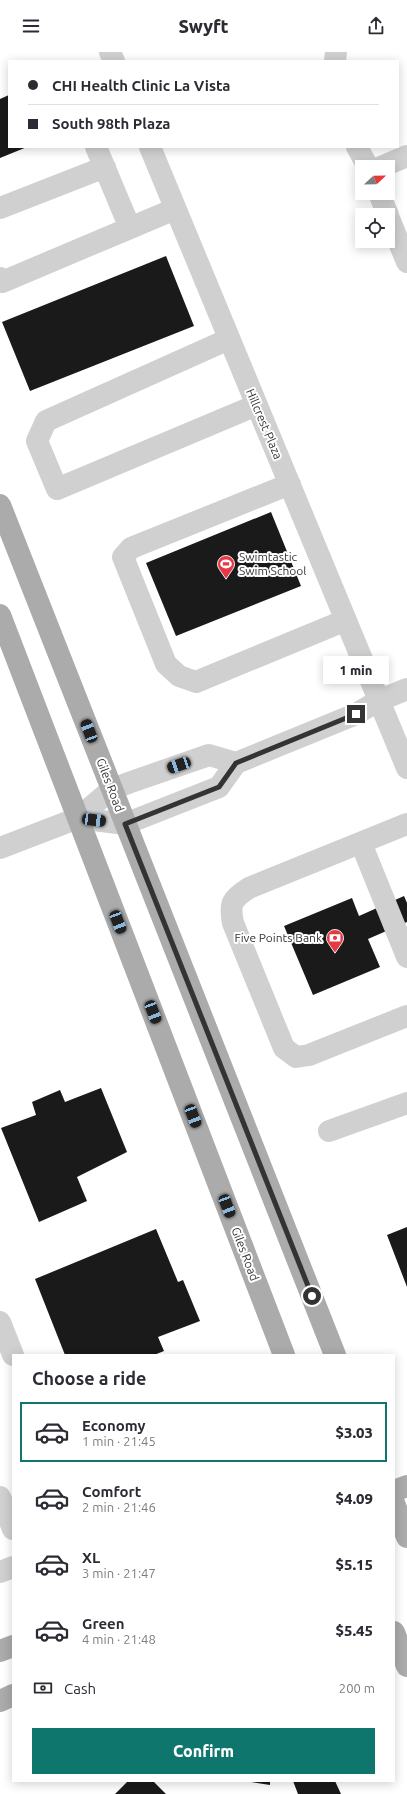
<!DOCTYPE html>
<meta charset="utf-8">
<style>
body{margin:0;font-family:Ubuntu,sans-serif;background:#f2f2f3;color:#2b2b33;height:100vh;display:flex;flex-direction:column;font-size:15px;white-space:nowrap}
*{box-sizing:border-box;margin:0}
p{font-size:13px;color:#7c7c81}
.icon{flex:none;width:22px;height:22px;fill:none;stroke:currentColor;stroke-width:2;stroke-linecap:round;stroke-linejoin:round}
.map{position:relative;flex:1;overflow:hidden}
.details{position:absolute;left:12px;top:1302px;width:383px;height:428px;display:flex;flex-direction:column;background:#fff;border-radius:0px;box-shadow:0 2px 10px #0003}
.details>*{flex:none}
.top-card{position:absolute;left:8px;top:8px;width:391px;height:88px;border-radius:0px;box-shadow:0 2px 10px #0003;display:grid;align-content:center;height:88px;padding:0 20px;background:#fff}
.needle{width:26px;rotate:68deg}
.tools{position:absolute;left:355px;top:108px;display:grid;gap:8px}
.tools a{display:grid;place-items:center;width:40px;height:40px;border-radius:0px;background:#fff;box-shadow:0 2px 10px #0003;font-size:20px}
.end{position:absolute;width:18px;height:18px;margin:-9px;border:5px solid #333;background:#fff;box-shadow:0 0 0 2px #fff}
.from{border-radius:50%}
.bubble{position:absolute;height:28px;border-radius:0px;background:#fff;box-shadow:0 2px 10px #0003;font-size:13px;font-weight:800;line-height:28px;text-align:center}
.car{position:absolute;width:12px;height:24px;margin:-12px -6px;border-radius:5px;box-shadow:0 0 3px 1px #0007;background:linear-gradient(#222 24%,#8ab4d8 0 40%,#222 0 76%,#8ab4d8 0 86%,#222 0)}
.top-card b{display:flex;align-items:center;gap:14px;height:38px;font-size:15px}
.top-card b+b{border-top:1px solid #e1e1e2}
.top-card i{width:10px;height:10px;background:#2b2b33}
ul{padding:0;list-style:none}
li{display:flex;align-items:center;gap:12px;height:60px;margin:0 8px 6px;padding:0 12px;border:2px solid transparent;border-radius:0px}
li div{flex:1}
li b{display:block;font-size:15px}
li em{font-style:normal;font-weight:800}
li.selected{border-color:#0f766e}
li>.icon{width:36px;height:36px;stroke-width:1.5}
h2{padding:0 20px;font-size:18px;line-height:48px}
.pay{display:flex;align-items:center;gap:10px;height:44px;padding:0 20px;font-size:15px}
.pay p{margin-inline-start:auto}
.action{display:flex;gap:8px;margin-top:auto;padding:8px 20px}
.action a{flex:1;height:46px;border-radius:0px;background:#0f766e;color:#fff;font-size:16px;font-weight:800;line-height:46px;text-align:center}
header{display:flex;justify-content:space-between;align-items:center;height:52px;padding:0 20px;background:#fff;font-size:18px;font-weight:800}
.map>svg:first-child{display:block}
.building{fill:#1a1a1a}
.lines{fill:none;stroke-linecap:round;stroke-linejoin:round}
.minor{stroke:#d0d0d0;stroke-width:22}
.major{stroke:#ababab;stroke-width:22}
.route{stroke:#333;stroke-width:5}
.labels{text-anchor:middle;stroke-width:4;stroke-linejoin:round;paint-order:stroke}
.street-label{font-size:12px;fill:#333;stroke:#fff}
.poi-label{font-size:12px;fill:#333;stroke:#fff;text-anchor:start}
</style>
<header><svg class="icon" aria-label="menu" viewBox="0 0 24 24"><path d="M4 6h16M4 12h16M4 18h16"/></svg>Swyft<svg class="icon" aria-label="share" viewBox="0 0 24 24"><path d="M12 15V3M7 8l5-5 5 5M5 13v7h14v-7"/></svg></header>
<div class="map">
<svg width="407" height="1742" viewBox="0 0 407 1742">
<rect width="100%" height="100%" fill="#fff"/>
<path class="building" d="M9 43V95H27L0 106V47Z
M166 204 194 274 30 339 2 270Z
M271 460 301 534 176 584 146 511Z
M404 844 407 851V870L368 887 380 915 313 943 284 874 352 846 359 864Z
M101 1036 127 1100 77 1125 87 1149 39 1170 1 1076 36 1063 32 1050 60 1038 65 1050Z
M407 1175V1235L387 1183Z
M156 1177 178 1230 183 1228 200 1269 158 1285 164 1299 154 1303H65L35 1227Z
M128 1729H153L166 1742H115Z
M245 1729H270V1733Z
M293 1729H335L341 1742H298Z"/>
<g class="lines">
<path class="minor" d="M110 0 114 9
M335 9 336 0
M96 95 130 176 175 157
M150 95 407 716
M357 95 368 115
M381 115 407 104
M379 141 388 163
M0 156 105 115
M388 164 407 210
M0 226 2 230 130 176
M229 287 46 369 37 389 57 437 257 353
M290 432 131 496 123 505 166 612 179 624 196 630 346 568
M78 766 125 772 219 735 236 711 356 662 378 649 407 637
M407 772 249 836C232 847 229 851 233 871L284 996 296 1005 309 1003 407 964
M361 791 407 905
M0 796 78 766 112 737 134 729 209 703 236 711
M329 1079 407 1051
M0 1270 13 1303
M0 1445 13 1477
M0 1520 13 1515"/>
<path class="major" d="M0 453 335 1303
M0 563 284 1303
M394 1439 407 1434
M394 1451 407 1485
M394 1580 407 1614
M0 1599 13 1594
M0 1649 13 1643"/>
</g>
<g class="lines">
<path class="route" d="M312 1244 125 772 219 735 236 711 356 662"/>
</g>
<defs>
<symbol id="stadium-pin" viewBox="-11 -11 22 30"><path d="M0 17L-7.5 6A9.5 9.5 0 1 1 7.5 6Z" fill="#e63946" stroke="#fff"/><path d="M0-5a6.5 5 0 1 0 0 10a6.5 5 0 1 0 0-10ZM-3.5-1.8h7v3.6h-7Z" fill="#fff"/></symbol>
<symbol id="bank-pin" viewBox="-11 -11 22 30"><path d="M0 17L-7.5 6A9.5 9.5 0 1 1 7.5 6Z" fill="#e63946" stroke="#fff"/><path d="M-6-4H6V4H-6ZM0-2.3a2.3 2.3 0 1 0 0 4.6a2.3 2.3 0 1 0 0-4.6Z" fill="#fff"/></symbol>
</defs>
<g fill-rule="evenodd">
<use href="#stadium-pin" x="216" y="502" width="20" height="27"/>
<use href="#bank-pin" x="325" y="876" width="20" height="27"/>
</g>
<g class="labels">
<g class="street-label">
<text transform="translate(264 372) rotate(67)" y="4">Hillcrest Plaza</text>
<text transform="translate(110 733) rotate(69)" y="4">Giles Road</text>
<text transform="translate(245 1202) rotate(69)" y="4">Giles Road</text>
</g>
<g class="poi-label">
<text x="239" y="509">Swimtastic<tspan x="239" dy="14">Swim School</tspan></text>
<text x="322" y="890" text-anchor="end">Five Points Bank</text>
</g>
</g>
</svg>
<div class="tools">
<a><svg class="needle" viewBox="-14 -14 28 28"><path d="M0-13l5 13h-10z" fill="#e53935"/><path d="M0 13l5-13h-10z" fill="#7c7c81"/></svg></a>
<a><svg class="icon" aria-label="locate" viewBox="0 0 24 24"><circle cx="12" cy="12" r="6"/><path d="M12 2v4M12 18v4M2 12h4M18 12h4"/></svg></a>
</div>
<i class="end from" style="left:312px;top:1244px"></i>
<i class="end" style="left:356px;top:662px"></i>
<div class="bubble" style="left:323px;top:604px;width:66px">1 min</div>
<i class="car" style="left:89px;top:679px;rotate:339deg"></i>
<i class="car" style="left:179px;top:713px;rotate:251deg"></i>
<i class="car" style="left:94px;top:768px;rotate:97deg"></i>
<i class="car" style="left:118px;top:870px;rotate:159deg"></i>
<i class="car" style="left:153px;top:960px;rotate:159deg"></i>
<i class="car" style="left:193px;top:1064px;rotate:159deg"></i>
<i class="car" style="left:227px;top:1154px;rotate:159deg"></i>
<div class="top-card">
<b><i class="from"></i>CHI Health Clinic La Vista</b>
<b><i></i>South 98th Plaza</b>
</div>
<section class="details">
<h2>Choose a ride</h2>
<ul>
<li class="selected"><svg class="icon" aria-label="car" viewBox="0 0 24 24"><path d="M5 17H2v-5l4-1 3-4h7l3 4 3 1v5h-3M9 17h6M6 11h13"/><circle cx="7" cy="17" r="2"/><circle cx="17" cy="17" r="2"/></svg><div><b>Economy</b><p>1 min · 21:45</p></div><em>$3.03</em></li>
<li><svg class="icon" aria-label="car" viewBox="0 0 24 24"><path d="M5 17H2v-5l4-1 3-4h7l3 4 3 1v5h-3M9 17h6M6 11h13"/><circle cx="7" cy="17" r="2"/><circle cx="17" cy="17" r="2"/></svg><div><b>Comfort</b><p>2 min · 21:46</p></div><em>$4.09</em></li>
<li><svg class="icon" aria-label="car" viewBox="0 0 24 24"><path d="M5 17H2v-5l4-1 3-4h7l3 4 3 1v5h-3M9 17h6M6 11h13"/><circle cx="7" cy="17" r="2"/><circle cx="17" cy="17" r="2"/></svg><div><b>XL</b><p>3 min · 21:47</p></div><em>$5.15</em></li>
<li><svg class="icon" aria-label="car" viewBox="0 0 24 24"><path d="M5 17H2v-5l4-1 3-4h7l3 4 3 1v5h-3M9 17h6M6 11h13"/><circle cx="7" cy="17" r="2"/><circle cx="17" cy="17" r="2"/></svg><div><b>Green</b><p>4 min · 21:48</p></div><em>$5.45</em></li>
</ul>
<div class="pay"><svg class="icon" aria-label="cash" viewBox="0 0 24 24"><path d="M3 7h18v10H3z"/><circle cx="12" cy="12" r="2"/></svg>Cash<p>200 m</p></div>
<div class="action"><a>Confirm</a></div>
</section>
</div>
